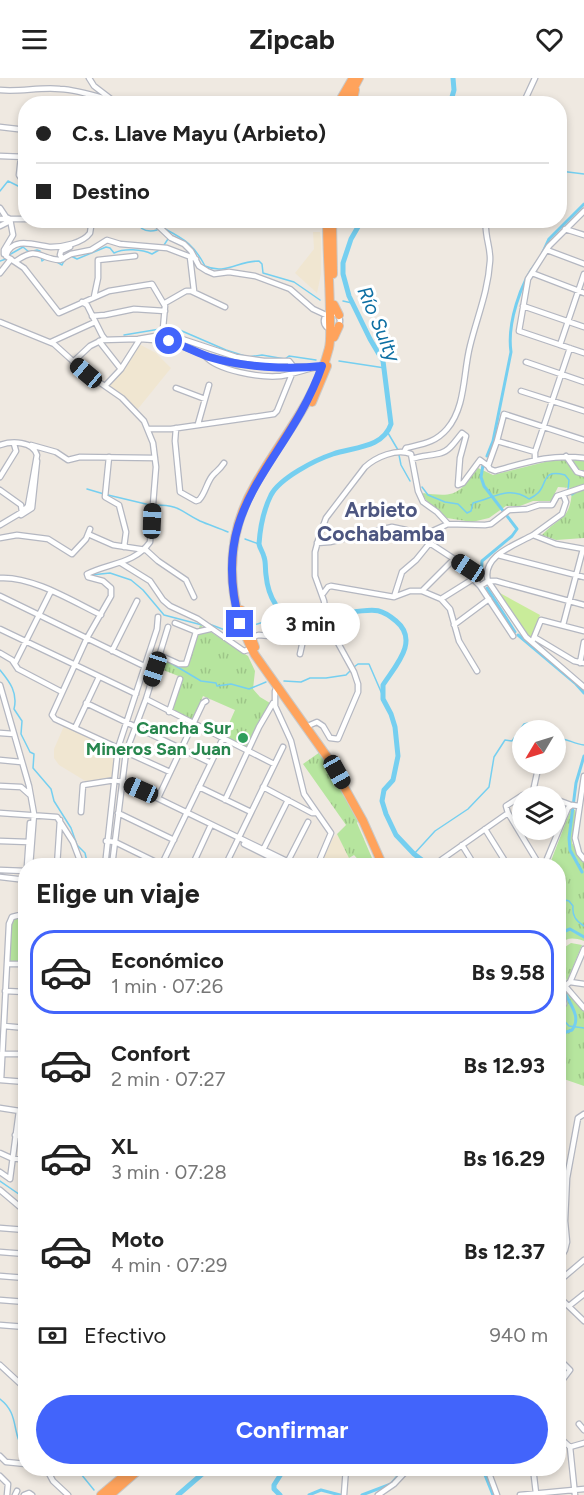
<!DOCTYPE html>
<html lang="es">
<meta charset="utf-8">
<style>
body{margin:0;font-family:Figtree,sans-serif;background:#f6f6f6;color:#222;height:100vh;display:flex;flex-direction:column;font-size:22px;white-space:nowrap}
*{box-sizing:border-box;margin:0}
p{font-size:20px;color:#767676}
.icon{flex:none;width:33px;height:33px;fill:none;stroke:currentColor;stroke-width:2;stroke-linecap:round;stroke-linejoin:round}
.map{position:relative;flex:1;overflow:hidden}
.panel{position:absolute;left:18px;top:780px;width:548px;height:618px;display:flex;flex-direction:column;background:#fff;border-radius:24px;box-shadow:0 3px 9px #0003}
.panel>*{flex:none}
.guide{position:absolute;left:18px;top:18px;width:549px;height:132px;border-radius:24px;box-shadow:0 3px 9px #0003;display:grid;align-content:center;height:132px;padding:0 18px;background:#fff}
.needle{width:39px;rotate:232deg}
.tools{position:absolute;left:512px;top:642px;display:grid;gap:12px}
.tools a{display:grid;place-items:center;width:54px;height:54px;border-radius:50%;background:#fff;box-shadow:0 3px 9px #0003;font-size:30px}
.end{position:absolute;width:27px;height:27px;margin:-14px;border:8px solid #4264fb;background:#fff;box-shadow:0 0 0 3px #fff}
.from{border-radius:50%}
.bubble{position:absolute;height:42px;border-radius:21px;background:#fff;box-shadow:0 3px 9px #0003;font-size:20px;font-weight:700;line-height:42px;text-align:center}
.car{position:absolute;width:18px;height:36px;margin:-18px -9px;border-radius:8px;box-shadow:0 0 4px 2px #0007;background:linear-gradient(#222 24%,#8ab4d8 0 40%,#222 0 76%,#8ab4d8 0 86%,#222 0)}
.guide b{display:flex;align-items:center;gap:21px;height:57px;font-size:22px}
.guide b+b{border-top:2px solid #e0e0e0}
.guide i{width:15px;height:15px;background:#222}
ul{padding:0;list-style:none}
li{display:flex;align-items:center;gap:18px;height:84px;margin:0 12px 9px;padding:0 6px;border:3px solid transparent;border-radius:24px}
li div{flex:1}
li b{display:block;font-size:22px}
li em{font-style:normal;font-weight:700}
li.on{border-color:#4264fb}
li>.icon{width:54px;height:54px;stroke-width:1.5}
h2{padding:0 18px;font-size:27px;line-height:72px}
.pay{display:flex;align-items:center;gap:15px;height:66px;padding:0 18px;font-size:22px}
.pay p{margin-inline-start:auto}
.button{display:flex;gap:12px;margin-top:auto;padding:12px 18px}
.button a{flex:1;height:69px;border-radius:36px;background:#4264fb;color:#fff;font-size:24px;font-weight:700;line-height:69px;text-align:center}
header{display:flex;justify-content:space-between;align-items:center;height:78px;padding:0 18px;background:#fff;font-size:27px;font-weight:700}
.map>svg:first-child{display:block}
.education{fill:#f0e6d1}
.grass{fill:url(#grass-tufts)}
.park{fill:#b6e59e}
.pitch{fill:#c9ec9a}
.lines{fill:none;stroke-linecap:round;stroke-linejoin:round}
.stream{stroke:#75cff0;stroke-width:1.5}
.canal{stroke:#75cff0;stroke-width:3}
.river{stroke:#75cff0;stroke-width:5}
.minor-casing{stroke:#b4b7c1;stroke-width:7}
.highway-casing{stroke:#c9c9c9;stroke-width:10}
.minor{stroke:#fff;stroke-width:4.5}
.highway{stroke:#ffa35c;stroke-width:8}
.route{stroke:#4264fb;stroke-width:8}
.leisure-dot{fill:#2e9e5b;stroke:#fff;stroke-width:2}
.labels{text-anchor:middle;stroke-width:6;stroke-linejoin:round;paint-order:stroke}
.leisure-label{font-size:18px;font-weight:bold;fill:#27864d;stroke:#fff;text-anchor:end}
.water-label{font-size:20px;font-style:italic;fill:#0d6fa3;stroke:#fff}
.quarter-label{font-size:21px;font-weight:bold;fill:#4d5680;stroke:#fff}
</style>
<header><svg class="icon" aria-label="menu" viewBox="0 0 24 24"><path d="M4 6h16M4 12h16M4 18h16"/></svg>Zipcab<svg class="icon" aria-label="heart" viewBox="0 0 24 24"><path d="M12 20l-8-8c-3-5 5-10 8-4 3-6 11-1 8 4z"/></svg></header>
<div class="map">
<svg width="584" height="1417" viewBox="0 0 584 1417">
<defs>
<pattern id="grass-tufts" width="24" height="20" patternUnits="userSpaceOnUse" patternTransform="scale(1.5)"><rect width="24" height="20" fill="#b6e59e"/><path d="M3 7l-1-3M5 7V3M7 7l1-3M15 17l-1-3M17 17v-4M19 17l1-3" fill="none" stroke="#9dc588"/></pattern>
</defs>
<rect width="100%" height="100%" fill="#efe9e1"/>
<path class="education" d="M313 154H320L321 161V196L317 215 295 195 314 171Z
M139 266 156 275 171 290 137 332 109 307Z
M64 648 112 670 115 674 112 699 87 704 59 687 54 680V671Z
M337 756 349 780 345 787 320 788 333 760Z"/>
<path class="grass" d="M561 380 584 382V460L556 462 542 457C561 437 571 442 572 410L558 409 551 423H533L520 428H506L489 440 472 444 447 440 427 423 421 415C456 419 457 418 478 390L493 397Z
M200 547 248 578 255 593 253 611 260 619 270 625 248 670 223 659 235 632 203 618 193 642 173 632 181 599 158 590 161 581 187 589Z
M320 674 342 708 360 745 358 743 357 745 375 787H363L354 777 349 780 337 756 346 747 303 686Z
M571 731 575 732 576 736 572 765 584 784V863C545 849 566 898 562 913L558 912V788H549Z
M571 865 582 867 567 904 562 884 565 869Z
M565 911 584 933V1008L558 999V929L565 926Z"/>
<path class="park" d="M15 840 25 841V884H9L10 847Z"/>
<path class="pitch" d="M498 514 540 537 531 561Z"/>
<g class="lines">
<path class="stream" d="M560 93 584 96
M0 113 8 103 26 112
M135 142C140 152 147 155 157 152
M165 151C186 162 194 167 205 188 225 197 238 183 259 183L262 186 263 195 294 204 320 222
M164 167 168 161
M9 177 23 169 29 174 37 172 40 173
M41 178 42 183 45 181
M71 178 77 181 106 169 110 170 114 175C124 170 142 171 152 176L159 172
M0 183 6 181
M57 184 62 187 65 181
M343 223 352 225
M165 250H175L226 272 248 279 262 277 285 281 289 278 316 282
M124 257 160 251
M339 283 385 290
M388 355 398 372
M399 377 401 387 410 403
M422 409 428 417 445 424 458 426 467 435 471 433 473 425C494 420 509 407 529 421 531 420 536 417 538 415 548 405 541 391 565 397L569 402 568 412
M87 411 104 416
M569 415 572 417 578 413
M108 417 150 427
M155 427C180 427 180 433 200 443 209 447 219 450 228 454
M245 461 259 466
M91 497 110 495 131 502 143 512 164 537 202 547
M209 546 225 552 233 553
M251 548 267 543 291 551 305 547
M169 584 201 603 216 605 217 608 231 606 249 611 266 604
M354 589 358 586H369L382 616
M0 592C10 604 18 615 14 631L22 643 21 656 30 674 34 676 33 690 51 711 54 723 71 750 77 767 85 775 88 788
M284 603 301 604 310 600H326L346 597 350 593
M555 660C564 659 574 666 584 667
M414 776 435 753 468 731 489 709 494 679 505 662 512 663 524 646C534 643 537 647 544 652
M558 820 569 823 573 828C572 838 576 843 584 848
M558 936 569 948 584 950
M0 1103 26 1121
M0 1321C21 1337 10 1357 26 1373
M70 1390 81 1396 94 1412"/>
<path class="canal" d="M543 174 549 161 584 126
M487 378 493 363 511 274C507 247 520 204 538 183
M481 500 482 483 512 458 517 451 484 408 481 399 483 387
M487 510 515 554
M518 557 575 605 584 615
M582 794 570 772 569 760 576 705 584 678
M558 856 570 851 584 859
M558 897 561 907
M558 957 572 952C581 940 572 929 566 917
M483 1390 484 1392
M485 1397 493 1417
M309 1417 321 1412 340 1417
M362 1417 391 1406 405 1390"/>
<path class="river" d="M450 26 454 12 453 0
M362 142 351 161 343 185V196L349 218 370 261 383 283 391 346C383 370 354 369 333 376 315 382 280 400 271 417 264 431 260 451 259 466 260 471 263 474 264 479 266 484 265 491 266 497 268 518 277 535 297 545 310 552 323 540 336 535 340 534 344 534 349 534 371 533 377 527 396 543 420 563 395 588 383 607V621L391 636 395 649 398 678 393 702 384 712 382 723 386 736 396 757 414 776 430 788
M178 1417 201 1397 211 1390
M280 1417 274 1411V1407L281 1396V1390"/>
<defs>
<path id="minor" d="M89 0 94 8 111 21
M0 12C20 14 40 9 60 11 82 12 103 21 124 26
M523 26 535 0
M0 49 26 52
M24 52 19 97 21 100H26
M0 78 26 79
M0 130 6 139 10 141 13 157 4 172V176
M584 133 549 168 528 201 519 253 584 275
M0 141H26
M48 142 91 146
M152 142 171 160 184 166 191 173 199 188 207 193 214 196 229 194 255 198 290 211 313 231 326 237
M0 148 10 143
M565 151 584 157
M547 172 584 186
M6 178 24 190 59 235 109 213 152 206 165 228 162 262
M6 178C12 157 37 168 51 169 63 169 83 165 90 155L92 142
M190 179 194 213
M63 181 60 177 61 173 70 169
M16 183C39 167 38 181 60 182L71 176 91 172 107 162 120 166 167 170 196 181
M0 195 11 181
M532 195 584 215
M94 219 98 200V182L135 178
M82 224 87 227 102 257 105 261
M165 225 186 213H191L225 229
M523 228 584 249
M324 243a8 8 0 1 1 16 0a8 8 0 1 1-16 0Z
M92 238 105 237 134 231 165 233
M0 244 54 266 86 295 122 320 144 343 153 365 156 389 150 464C135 486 108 485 87 496L88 499 103 503 111 510V518L87 560 52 637 55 641 118 670
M99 263 121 291
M51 264 95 244
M560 267 584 196
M205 278C218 293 261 300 281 298 295 296 308 290 322 288
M73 284 90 268 102 262 138 261 167 256 236 279 264 283H289L293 288
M526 284 584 304
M105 308 121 291 140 261 169 263 207 278 237 286 309 289
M176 310 205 321
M521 313 584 333
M198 346 209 307
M176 350 175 363 180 414 196 423 199 422C206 415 207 402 214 396 218 392 220 391 224 385
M148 351H171L274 336 277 333 292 296
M584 362 504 336 497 363 488 388 490 391 495 393C528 384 550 376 584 380
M497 363 535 374
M0 367C12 363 33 363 37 377L28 428 22 434 0 447
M31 367 56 374 68 382 80 379 155 380
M404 374 406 370C422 366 435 365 447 351 466 329 463 295 470 268 477 239 488 214 490 183 491 169 484 157 486 142
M566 378 577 394 584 396
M109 379 105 419 119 427 126 454 124 469
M412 381C421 377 431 378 441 375 450 373 456 362 462 355L466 358 460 380 458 407 463 405 480 382 488 388
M535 381V374L570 270
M0 399 16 373 14 366
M0 412 21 427 22 434
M563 416 584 409
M21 437 32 430 37 383
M88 456 113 467 146 472 158 483 186 502 194 519
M533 457C515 467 481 478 488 503L526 559 584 609
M0 460 17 457 48 461 72 476 86 461 90 451
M422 460 428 455 448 446
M317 465 330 464 392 449 406 452 422 460 468 490 473 501 480 508 513 558
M498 477 584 499
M121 485 150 503 163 522 170 528 198 541 244 573 251 571
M0 500C32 498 72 523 101 537
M480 508 488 503H496L584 527
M422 513 454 481
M322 517 328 509 331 508 394 519 410 513H422L441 521 450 531 459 563 477 593
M0 518 144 588
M394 519 402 494 416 482 429 466
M441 521 473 501
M175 545 197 554 210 551
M454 547 489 521
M563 547 583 471
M0 551 136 616
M298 557 302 567 300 576
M251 559 259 557 289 560 320 551 336 562
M534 559 574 583 584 585
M532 564 541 542 584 553
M112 573 137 523
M0 575 12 582 18 591 62 614
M159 577 179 586H186L196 554
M15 585 51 513
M580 585 584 564
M0 607 29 708 34 736 30 788
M277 608 275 613V628L291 663 304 716 331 755 317 788
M146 621 274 686
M86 625 211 685
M169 634 180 601
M310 647 317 644 323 648 330 660 338 661 358 614V606L354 594 327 545 324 523 315 498V474L319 459 326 440 365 389C376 379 397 370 411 376L418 413 423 424 437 434 448 446 485 447 491 446 509 432 527 431 539 427H552L557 418 563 416 566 424 562 436 533 457 556 466 584 471
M75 650 99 599
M0 655 14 656
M126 674 170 694
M0 682 21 684
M584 698 575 760 579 775 584 781
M0 708 21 709 30 717
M199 709 251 734
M263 709 312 735H315
M532 718 539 686
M158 720 203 625 206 623
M555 721 571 727
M225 722 259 649 273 625
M81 734 83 707 115 702 124 704 297 788
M0 735 57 739 73 764 82 788
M118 735 174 762
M485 751 508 788
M0 763 29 764
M106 763 115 764 164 788
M244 766 288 788
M462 767 475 788
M263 772 288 722
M287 785 308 744
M27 788 30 745
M57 788 60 742
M105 788 118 670 157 551 158 539
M112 788 126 674 146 621 168 549
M161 788 223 660
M192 788 210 749
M225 788 283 669
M443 788 441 782 508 735
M540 788 508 735 506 728 523 717 544 718
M544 788 568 730 572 727 579 728
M0 792 26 793
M0 799 26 802
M7 886H26
M570 904 584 906
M565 908 584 930
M5 913 26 914
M558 927 564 926 563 916 565 908 570 904 584 871
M4 948 26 950
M1 976H26
M0 1002 26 1004
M1 1002 9 846 12 839 24 836 26 819
M0 1030 26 1034
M15 1057 26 1059
M0 1075 11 1080 26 1082
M0 1094 10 1101
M10 1101 19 1033
M0 1112 26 1134
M0 1150 26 1152
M0 1174 26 1176
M558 1184 565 1172 567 1164 565 1143 567 1100 578 1040 584 1036
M0 1198 26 1200
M558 1204 584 1182
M558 1218 584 1243
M0 1222 26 1224
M569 1228 584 1216
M0 1247 26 1249
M558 1280 570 1292 558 1308
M0 1287 26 1311
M579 1346 584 1352
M558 1358 570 1369 575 1417
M570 1369 584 1365
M0 1378 6 1384 26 1386
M46 1390 53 1403 68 1417
M487 1390 497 1417
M533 1390 536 1415
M0 1398 8 1406 7 1417
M15 1417 17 1413
M24 1417 29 1415 32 1417
M344 1417 346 1390
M378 1417 394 1406 409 1390
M520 1417 584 1411"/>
<path id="highway" d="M338 26 353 0
M345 26 359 0
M352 26 355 12
M327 142C327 175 330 206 330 239 330 249 331 261 329 270 316 322 280 362 255 407 224 460 225 523 255 577L328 680 363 743 383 788
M332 142 333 196
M334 227 339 237
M334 259 339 248
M312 324 327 288
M241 532 255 569
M101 1417 133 1390
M110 1417 141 1390"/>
</defs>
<use href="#minor" class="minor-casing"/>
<use href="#highway" class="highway-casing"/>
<use href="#minor" class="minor"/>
<use href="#highway" class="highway"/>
</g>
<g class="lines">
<path class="route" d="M169 263C183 267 195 274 209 279 242 289 288 292 322 288 287 388 206 424 240 546"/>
</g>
<circle class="leisure-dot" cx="243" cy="660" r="6"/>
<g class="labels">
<g class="leisure-label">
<text x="231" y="656">Cancha Sur<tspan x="231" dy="21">Mineros San Juan</tspan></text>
</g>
<g class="water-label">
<text transform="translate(379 246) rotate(67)" y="7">Río Sulty</text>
</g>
<g class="quarter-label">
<text x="381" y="439">Arbieto<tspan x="381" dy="24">Cochabamba</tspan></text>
</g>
</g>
</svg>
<div class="tools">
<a><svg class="needle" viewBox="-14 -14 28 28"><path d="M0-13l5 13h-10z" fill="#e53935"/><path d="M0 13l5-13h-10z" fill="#767676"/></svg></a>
<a><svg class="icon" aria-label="layers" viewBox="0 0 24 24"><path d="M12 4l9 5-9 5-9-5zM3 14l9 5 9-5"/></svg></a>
</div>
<i class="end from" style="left:169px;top:263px"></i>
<i class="end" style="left:240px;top:546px"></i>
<div class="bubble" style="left:261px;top:525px;width:99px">3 min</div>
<i class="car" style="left:86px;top:295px;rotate:310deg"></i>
<i class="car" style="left:152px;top:443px;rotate:2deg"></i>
<i class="car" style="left:468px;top:490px;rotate:303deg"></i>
<i class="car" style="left:155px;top:591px;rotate:198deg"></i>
<i class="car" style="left:337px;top:694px;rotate:151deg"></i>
<i class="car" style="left:141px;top:712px;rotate:294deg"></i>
<div class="guide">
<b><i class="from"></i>C.s. Llave Mayu (Arbieto)</b>
<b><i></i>Destino</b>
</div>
<section class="panel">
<h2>Elige un viaje</h2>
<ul>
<li class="on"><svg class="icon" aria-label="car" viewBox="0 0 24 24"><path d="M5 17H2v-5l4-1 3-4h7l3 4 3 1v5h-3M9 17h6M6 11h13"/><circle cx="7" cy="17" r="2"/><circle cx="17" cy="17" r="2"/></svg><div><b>Económico</b><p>1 min · 07:26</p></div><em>Bs 9.58</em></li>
<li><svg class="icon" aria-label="car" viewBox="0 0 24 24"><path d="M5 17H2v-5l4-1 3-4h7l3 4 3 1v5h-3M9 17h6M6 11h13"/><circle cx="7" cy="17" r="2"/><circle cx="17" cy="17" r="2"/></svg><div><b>Confort</b><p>2 min · 07:27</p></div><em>Bs 12.93</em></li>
<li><svg class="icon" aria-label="car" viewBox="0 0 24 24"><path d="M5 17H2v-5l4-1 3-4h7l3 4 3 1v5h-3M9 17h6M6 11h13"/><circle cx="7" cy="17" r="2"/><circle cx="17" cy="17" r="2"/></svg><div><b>XL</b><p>3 min · 07:28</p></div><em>Bs 16.29</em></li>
<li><svg class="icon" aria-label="car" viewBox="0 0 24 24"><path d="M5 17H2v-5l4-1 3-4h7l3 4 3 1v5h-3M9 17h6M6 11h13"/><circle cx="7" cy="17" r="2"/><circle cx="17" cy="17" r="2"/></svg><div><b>Moto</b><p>4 min · 07:29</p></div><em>Bs 12.37</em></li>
</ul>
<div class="pay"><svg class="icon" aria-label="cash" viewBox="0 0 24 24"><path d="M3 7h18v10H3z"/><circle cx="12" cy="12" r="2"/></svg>Efectivo<p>940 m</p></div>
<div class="button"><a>Confirmar</a></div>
</section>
</div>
